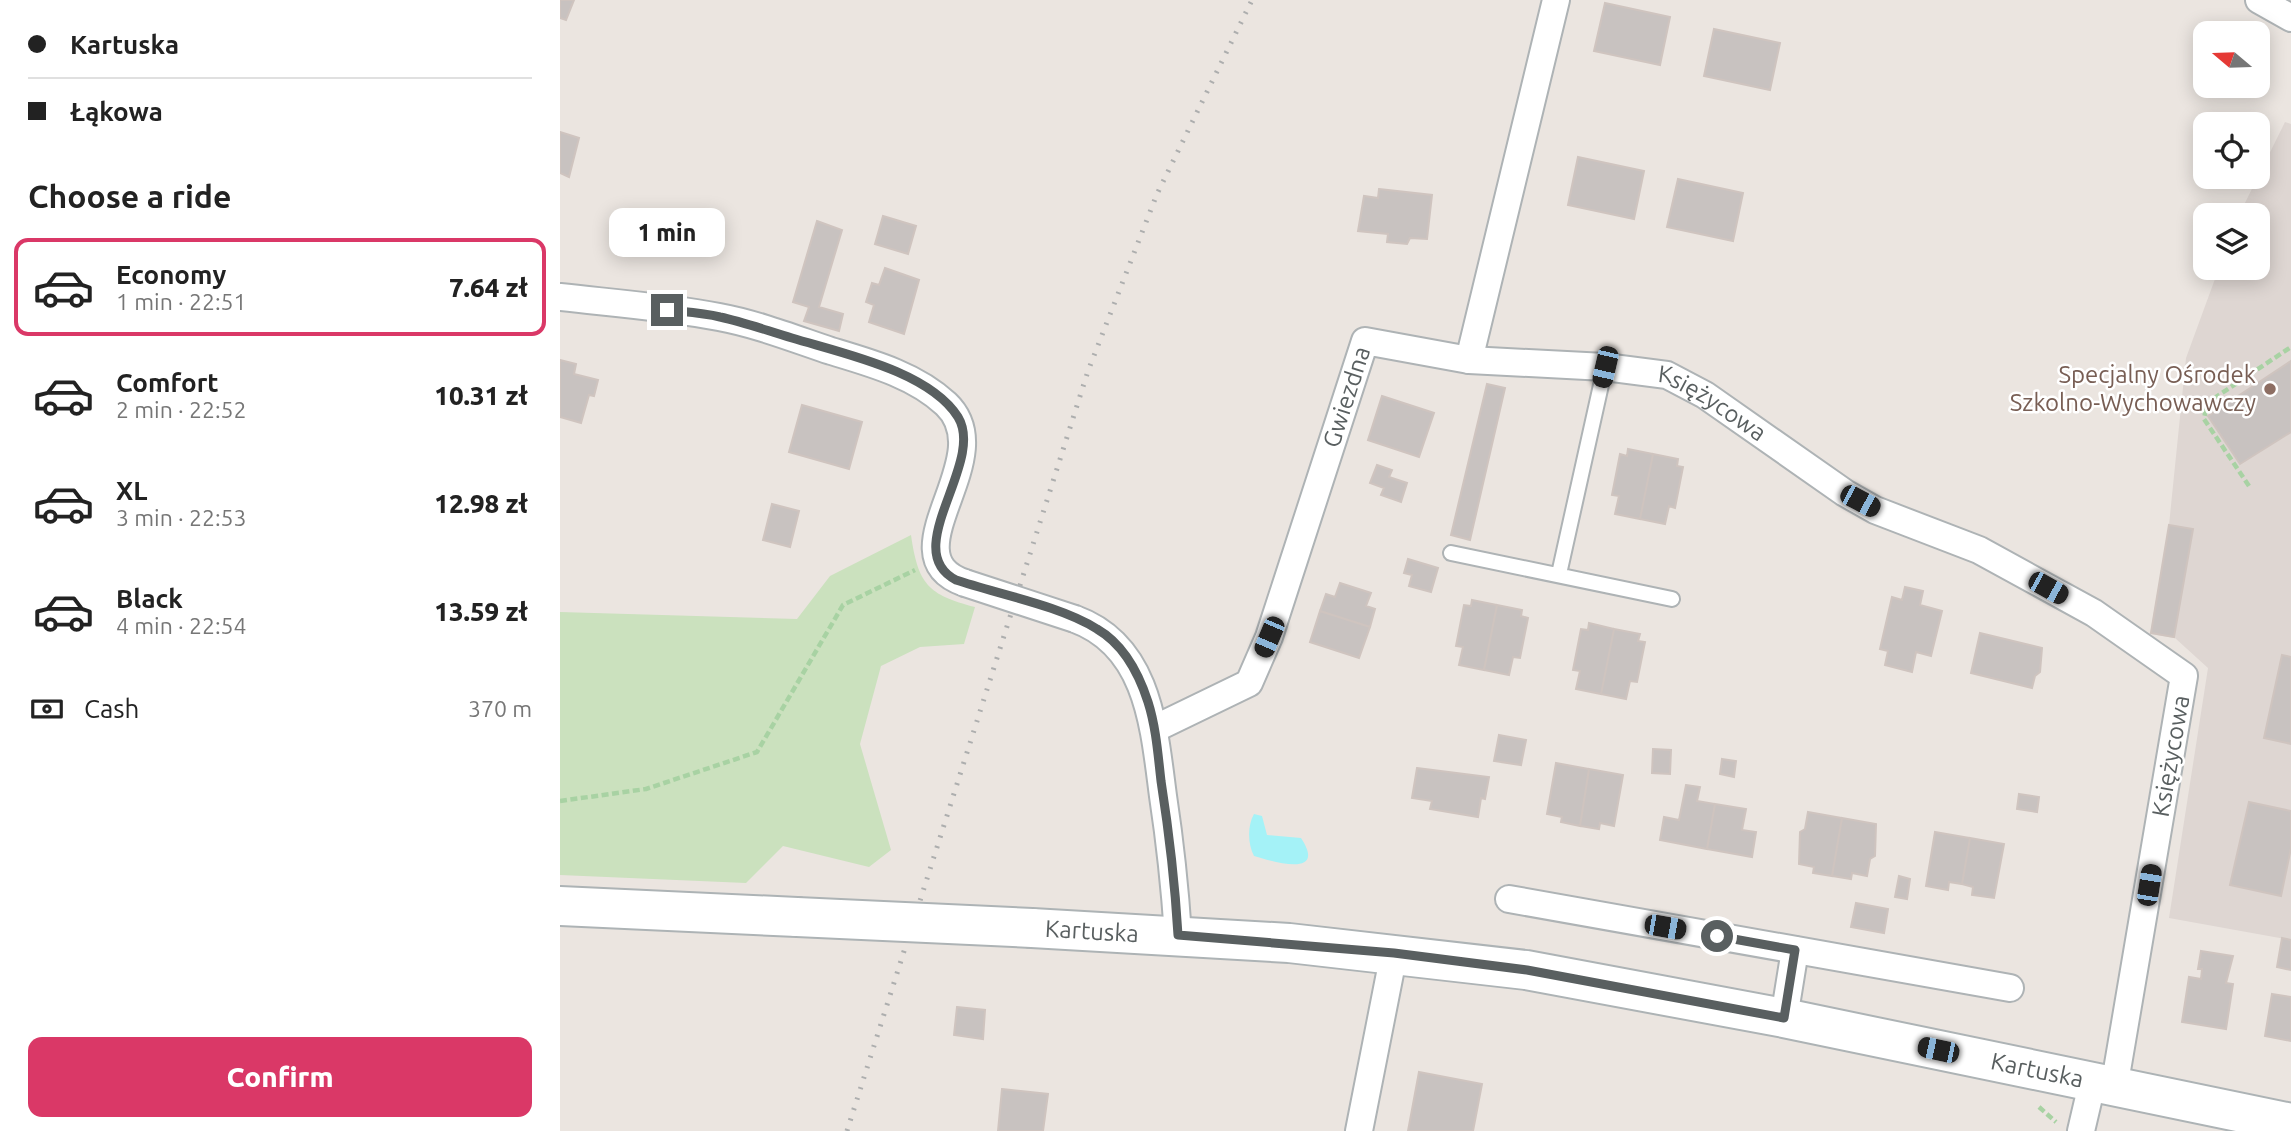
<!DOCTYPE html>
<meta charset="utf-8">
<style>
body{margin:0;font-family:Ubuntu,sans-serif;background:#f2f2f2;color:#222;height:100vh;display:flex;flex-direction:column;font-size:26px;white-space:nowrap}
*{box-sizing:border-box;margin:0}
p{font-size:23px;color:#767676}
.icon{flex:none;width:38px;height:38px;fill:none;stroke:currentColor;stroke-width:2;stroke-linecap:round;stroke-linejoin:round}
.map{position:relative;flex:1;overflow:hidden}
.details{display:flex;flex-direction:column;background:#fff;width:560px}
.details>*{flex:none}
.top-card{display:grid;align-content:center;height:154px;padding:0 28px;background:#fff}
.needle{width:46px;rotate:289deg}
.fabs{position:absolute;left:1633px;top:21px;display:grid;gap:14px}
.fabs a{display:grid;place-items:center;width:77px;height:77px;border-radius:14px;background:#fff;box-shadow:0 4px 18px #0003;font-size:35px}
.end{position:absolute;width:32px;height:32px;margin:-16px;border:9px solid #595f60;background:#fff;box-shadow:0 0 0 4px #fff}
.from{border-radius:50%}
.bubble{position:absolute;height:49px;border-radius:14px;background:#fff;box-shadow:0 4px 18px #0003;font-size:23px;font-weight:800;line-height:49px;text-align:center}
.car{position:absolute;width:21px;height:42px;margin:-21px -10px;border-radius:9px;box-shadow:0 0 5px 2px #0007;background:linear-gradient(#222 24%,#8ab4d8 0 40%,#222 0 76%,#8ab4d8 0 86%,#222 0)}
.top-card b{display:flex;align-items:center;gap:24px;height:66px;font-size:26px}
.top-card b+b{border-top:2px solid #e0e0e0}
.top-card i{width:18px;height:18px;background:#222}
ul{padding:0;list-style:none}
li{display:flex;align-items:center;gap:21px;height:98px;margin:0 14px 10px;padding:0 14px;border:4px solid transparent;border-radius:14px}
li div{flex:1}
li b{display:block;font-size:26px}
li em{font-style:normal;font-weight:800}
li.current{border-color:#da3867}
li>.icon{width:63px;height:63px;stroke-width:1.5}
h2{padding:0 28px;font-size:32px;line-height:84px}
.pay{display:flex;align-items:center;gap:18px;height:77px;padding:0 28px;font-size:26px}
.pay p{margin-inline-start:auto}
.button{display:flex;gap:14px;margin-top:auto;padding:14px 28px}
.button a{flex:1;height:80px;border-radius:14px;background:#da3867;color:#fff;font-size:28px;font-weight:800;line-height:80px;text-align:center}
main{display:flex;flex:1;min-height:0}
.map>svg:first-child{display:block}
.education{fill:#ded6d2}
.green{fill:#cbe1be}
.water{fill:#a4f2f7}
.building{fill:#c8c2c0;stroke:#cfc4bf;stroke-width:2}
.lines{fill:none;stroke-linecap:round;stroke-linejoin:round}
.service-casing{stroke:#aeb3b5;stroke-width:18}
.minor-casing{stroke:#aeb3b5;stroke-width:30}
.secondary-casing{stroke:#adb3b5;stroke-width:42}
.path{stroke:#a8d2a3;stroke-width:4.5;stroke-dasharray:7 3.5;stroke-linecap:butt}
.service{stroke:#fff;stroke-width:14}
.minor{stroke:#fff;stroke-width:26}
.secondary{stroke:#fff;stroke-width:38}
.rail{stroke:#adaeae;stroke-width:5;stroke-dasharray:2 9;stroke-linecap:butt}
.minor-bridge-casing{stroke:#aeb3b5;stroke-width:30;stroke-linecap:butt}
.secondary-bridge-casing{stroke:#adb3b5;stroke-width:42;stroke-linecap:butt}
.minor-bridge{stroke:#fff;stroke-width:26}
.secondary-bridge{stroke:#fff;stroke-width:38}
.route{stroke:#595f60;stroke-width:9}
.education-dot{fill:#8d6e63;stroke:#fff;stroke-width:2.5}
.labels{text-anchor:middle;stroke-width:5;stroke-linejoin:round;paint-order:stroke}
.education-label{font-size:24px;fill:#785e54;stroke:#fff;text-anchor:end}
.street-label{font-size:24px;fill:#595f60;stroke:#fff}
</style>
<main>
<section class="details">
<div class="top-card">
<b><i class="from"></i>Kartuska</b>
<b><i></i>Łąkowa</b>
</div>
<h2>Choose a ride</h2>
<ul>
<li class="current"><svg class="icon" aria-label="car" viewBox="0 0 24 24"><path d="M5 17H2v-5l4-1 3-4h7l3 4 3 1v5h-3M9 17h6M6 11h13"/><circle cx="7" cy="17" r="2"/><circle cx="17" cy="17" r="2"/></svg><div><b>Economy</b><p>1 min · 22:51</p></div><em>7.64 zł</em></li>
<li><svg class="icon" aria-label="car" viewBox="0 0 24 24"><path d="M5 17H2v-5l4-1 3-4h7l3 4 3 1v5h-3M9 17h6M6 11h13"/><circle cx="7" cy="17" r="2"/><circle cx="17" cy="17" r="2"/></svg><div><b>Comfort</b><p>2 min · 22:52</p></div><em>10.31 zł</em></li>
<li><svg class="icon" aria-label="car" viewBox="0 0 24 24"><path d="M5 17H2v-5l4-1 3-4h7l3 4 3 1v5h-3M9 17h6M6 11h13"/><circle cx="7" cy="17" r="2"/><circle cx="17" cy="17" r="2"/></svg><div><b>XL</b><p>3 min · 22:53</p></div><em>12.98 zł</em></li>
<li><svg class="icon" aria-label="car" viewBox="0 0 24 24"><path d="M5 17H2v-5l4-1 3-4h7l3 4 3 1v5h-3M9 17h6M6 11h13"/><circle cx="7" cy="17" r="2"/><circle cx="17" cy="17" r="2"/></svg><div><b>Black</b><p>4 min · 22:54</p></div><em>13.59 zł</em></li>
</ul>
<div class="pay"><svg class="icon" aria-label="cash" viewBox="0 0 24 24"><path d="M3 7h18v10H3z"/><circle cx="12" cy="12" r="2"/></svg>Cash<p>370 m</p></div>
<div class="button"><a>Confirm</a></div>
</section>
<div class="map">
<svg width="1731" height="1131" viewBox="0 0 1731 1131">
<rect width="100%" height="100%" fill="#ebe5e0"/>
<path class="education" d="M1725 122 1731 124V940L1609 918 1648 668 1615 638 1590 634 1609 525 1626 358 1659 268H1698V215H1679Z"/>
<path class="green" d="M351 535C358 584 368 595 415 607L404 644 360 647 321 666 300 744 331 850 309 867 223 846 186 883 0 875V612L237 619 270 576Z"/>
<path class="water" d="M694 814 702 816 707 835 741 838C768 879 711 861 694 856 688 845 687 826 694 814Z"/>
<path class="building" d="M0 0H14L6 20 0 18Z
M1045 3 1110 17 1100 65 1034 51Z
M1154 29 1220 43 1210 90 1144 76Z
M0 132 19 138 9 177 0 173Z
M1018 157 1084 171 1074 219 1008 205Z
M1118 179 1183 193 1173 241 1107 227Z
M819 189 872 195 867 239 850 238 847 244 827 242 828 234 798 231 804 196 818 198Z
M323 216 356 226 348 254 315 244Z
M257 221 282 230 259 307 283 314 279 331 244 321 249 307 233 302Z
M325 268 359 280 344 334 309 322 314 305 306 302 312 283 319 285Z
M0 360 16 364 14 374 38 380 34 396 29 395 21 423 0 417Z
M1731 361V432L1680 464 1648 416Z
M927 384 945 388 910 540 891 535Z
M822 396 874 413 859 457 808 440Z
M242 405 302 422 289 469 229 452Z
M1068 449 1093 454 1080 519 1055 514 1059 496 1052 495 1060 454 1067 456Z
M1093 454 1118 459 1117 466 1123 467 1115 508 1109 506 1105 524 1080 519Z
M817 465 832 470 829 477 847 483 841 502 821 495 824 488 810 483Z
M212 504 239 511 230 547 203 540Z
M1609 525 1633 529 1614 637 1591 633Z
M848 559 878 568 871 592 849 586 852 575 844 573Z
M780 583 811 593 806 606 815 609 810 627 760 611 766 594 775 597Z
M1345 587 1363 591 1360 605 1382 611 1371 656 1356 652 1352 672 1325 665 1328 651 1320 649 1332 597 1342 600Z
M912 600 937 605 924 670 899 665 903 647 896 646 904 605 911 606Z
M937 605 962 610 961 616 968 618 960 658 953 657 949 675 924 670Z
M760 611 810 627 799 658 750 642Z
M1029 623 1054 629 1041 694 1016 689 1020 671 1013 670 1021 629 1028 630Z
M1054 629 1080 634 1078 641 1085 642 1077 682 1070 681 1066 699 1041 694Z
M1420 633 1482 648 1480 672 1475 676 1472 688 1411 673Z
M1722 655 1731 657V744L1704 738Z
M939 735 966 740 961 765 934 761Z
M1093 749 1111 750 1110 774 1092 773Z
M1162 759 1176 761 1174 777 1160 774Z
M996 763 1029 769 1020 826 1001 822 1002 817 987 814Z
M857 768 929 777 925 799 921 798 918 817 870 809 872 801 852 798Z
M1029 769 1063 775 1054 826 1040 823 1039 829 1020 826Z
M1126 785 1140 787 1137 801 1155 804 1147 849 1100 840 1104 817 1119 820Z
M1459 794 1479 797 1477 812 1457 809Z
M1689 802 1731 811V848L1721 896 1670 885Z
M1155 804 1186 809 1182 830 1196 832 1192 857 1147 849Z
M1248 812 1282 818 1272 876 1253 873 1254 867 1239 864 1240 832 1245 829Z
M1282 818 1316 824 1315 856 1310 859 1307 876 1292 873 1291 879 1272 876Z
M1375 832 1410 838 1402 884 1389 882 1388 890 1366 886Z
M1410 838 1444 844 1434 898 1412 895 1413 887 1402 884Z
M1339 876 1350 879 1347 899 1335 897Z
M1296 903 1328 909 1324 933 1291 927Z
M1722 938 1731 940V970L1717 967Z
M1641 951 1673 956 1666 983 1673 984 1666 1029 1622 1022 1629 977 1641 979 1642 969H1638Z
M1712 994 1731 997V1041L1705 1036Z
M397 1007 425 1010 423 1039 394 1035Z
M859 1072 922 1084 913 1131H848Z
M442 1089 488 1094 483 1131H438Z"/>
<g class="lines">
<defs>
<path id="service" d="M891 553 1112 599
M999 574 1045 367"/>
<g id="minor">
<path d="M1699 0 1731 18"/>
<path d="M0 297C53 303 107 307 159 317 197 324 235 339 271 351 311 363 355 375 386 404 443 458 324 555 405 583"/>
<path d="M909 360 996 0"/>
<path d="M515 619C589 646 594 728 603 796 610 842 615 889 618 935"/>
<path id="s1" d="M594 729 689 683 709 637 805 341 909 360 1045 367 1107 375 1145 395 1285 493 1315 510 1419 550 1534 613 1624 676 1554 1088"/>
<path d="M949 899 1450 988"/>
<path d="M1224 1018 1235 950"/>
<path d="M799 1131 834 953"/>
<path d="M1521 1131 1532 1084"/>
</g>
<g id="secondary">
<path d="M0 906 237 917"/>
<path id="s2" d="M472 928 729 943 966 970 1224 1018 1731 1123"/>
</g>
</defs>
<use href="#service" class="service-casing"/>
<use href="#minor" class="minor-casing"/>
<use href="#secondary" class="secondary-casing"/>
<path class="path" d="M1689 486 1644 419 1647 403 1731 347
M0 801 86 789 197 752 283 605 355 570
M1479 1107 1496 1122"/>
<use href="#service" class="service"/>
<use href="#minor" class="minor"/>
<use href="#secondary" class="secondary"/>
<path class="rail" d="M287 1131 528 371 597 194 692 0"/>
<defs>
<path id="minor-bridge" d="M405 583 515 619"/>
<path id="secondary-bridge" d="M237 917 472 928"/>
</defs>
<use href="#minor-bridge" class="minor-bridge-casing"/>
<use href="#secondary-bridge" class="secondary-bridge-casing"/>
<use href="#minor-bridge" class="minor-bridge"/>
<use href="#secondary-bridge" class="secondary-bridge"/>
</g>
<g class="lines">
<path class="route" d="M107 310C125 312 143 313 160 317 184 322 208 331 232 338 281 353 369 371 398 417 426 463 338 550 396 580 438 594 501 606 537 629 563 644 579 674 588 702 596 727 598 755 601 781 609 832 615 884 618 935L834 953 967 970 1224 1018 1235 950 1157 936"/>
</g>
<circle class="education-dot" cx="1710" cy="389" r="7"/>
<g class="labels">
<g class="education-label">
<text x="1696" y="383">Specjalny Ośrodek<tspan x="1696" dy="28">Szkolno-Wychowawczy</tspan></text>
</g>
<g class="street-label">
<text dy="8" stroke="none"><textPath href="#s1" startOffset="408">Gwiezdna</textPath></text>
<text dy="8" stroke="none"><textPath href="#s1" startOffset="824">Księżycowa</textPath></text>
<text transform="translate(1611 756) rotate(-80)" y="8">Księżycowa</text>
<text dy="8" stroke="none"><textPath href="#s2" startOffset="60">Kartuska</textPath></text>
<text dy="8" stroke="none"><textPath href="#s2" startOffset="1017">Kartuska</textPath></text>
</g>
</g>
</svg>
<div class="fabs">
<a><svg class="needle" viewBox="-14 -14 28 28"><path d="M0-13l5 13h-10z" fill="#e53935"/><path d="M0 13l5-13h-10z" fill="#767676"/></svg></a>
<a><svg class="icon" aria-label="locate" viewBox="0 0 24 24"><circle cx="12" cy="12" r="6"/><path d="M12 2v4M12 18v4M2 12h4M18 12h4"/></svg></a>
<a><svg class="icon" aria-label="layers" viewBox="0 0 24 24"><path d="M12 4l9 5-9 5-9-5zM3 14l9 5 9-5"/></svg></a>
</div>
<i class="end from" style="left:1157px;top:936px"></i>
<i class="end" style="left:107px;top:310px"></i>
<div class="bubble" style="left:49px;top:208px;width:116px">1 min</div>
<i class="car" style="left:1045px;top:367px;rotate:193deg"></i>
<i class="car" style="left:1300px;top:501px;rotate:118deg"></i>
<i class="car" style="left:1488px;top:588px;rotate:119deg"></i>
<i class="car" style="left:709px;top:637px;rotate:203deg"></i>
<i class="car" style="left:1589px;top:885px;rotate:9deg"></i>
<i class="car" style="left:1105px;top:927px;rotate:100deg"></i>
<i class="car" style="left:1378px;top:1050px;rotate:282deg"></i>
</div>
</main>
